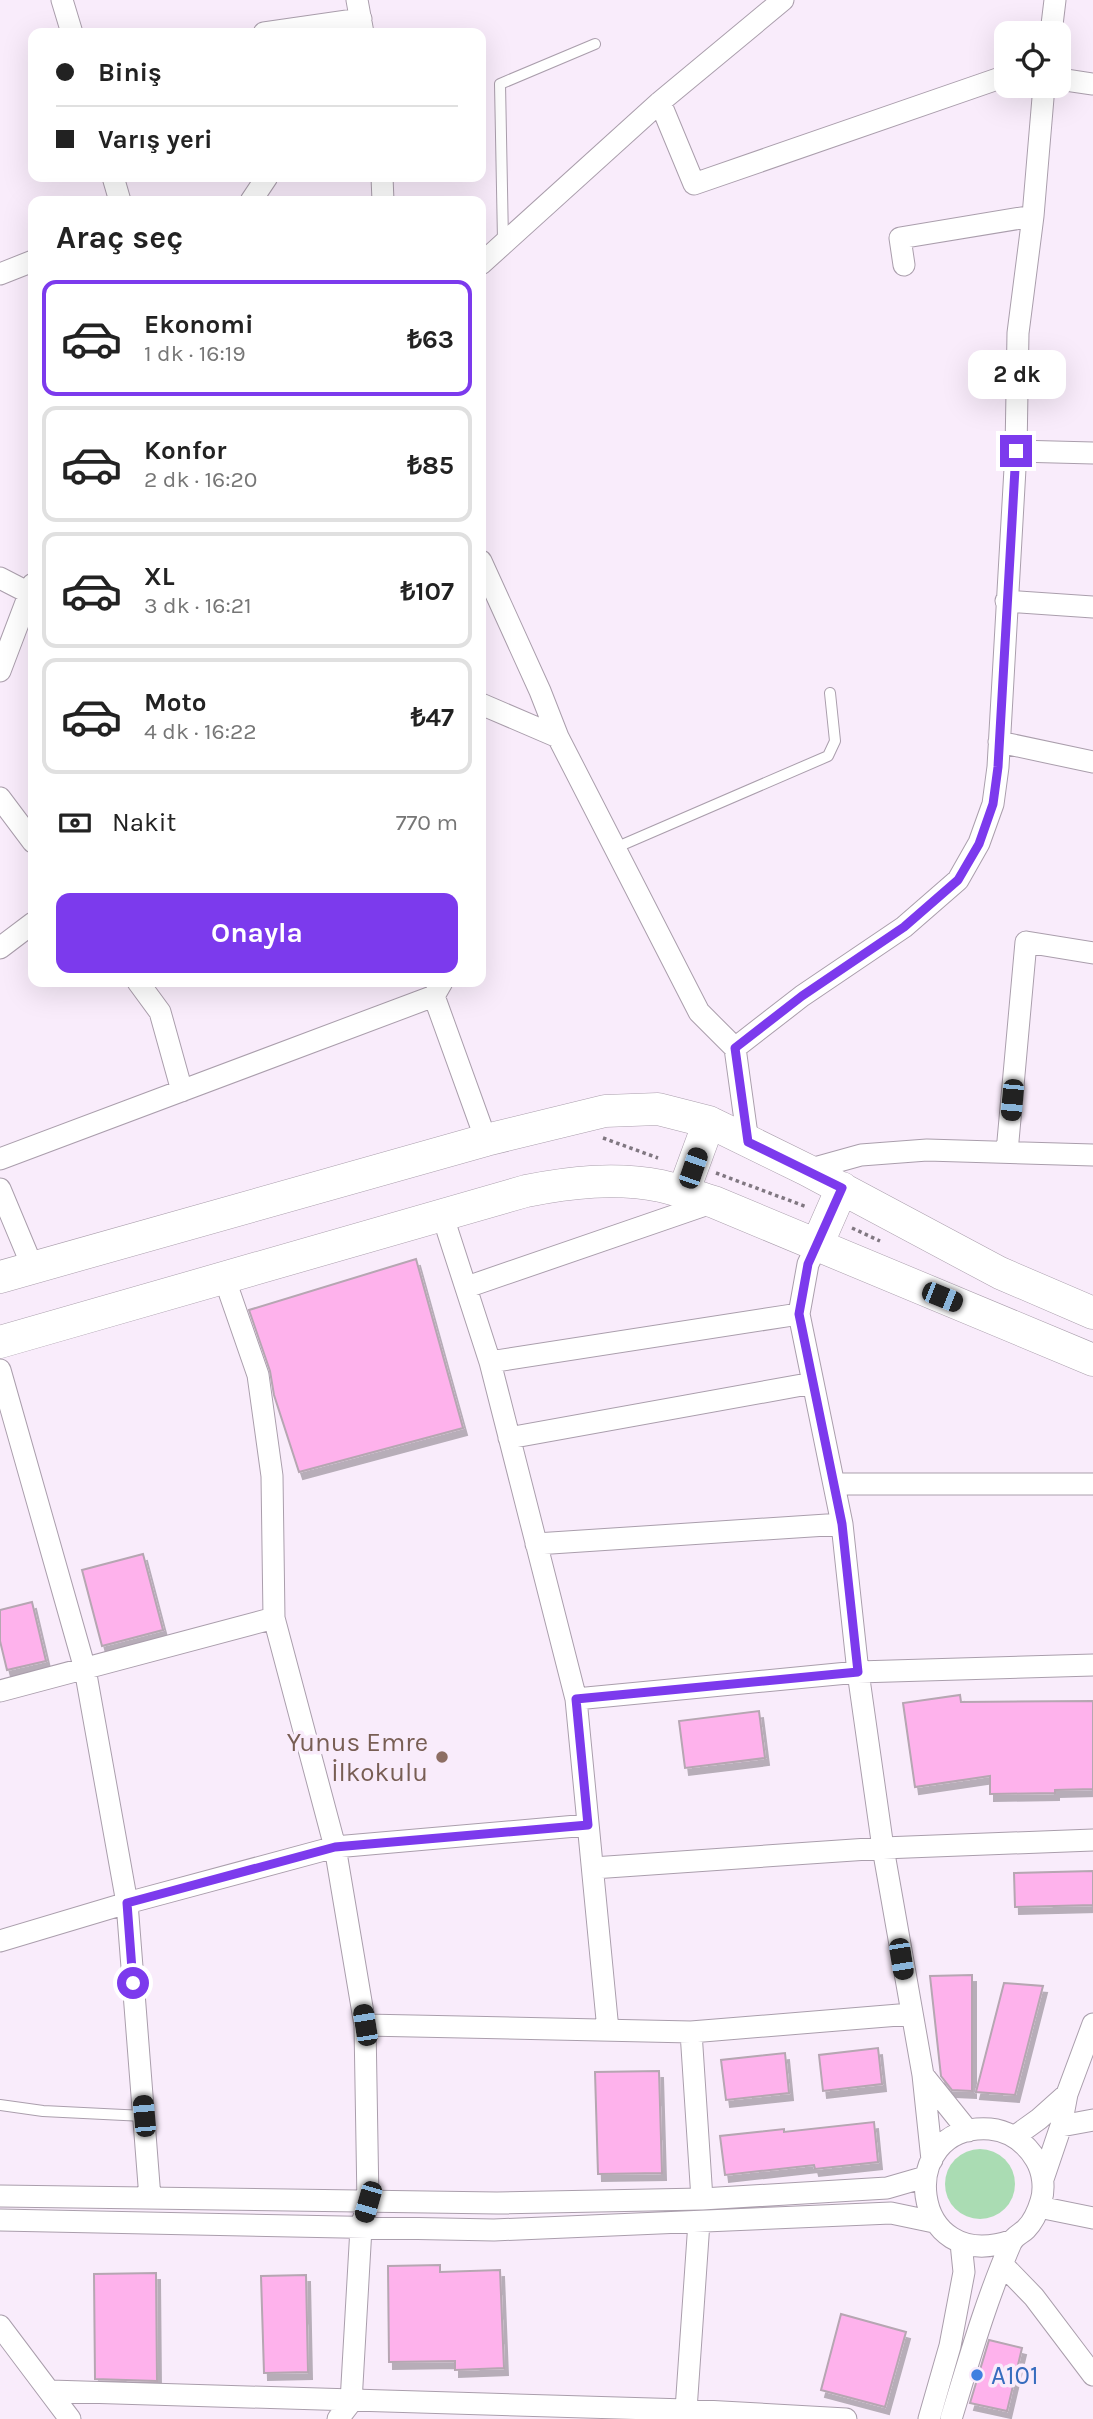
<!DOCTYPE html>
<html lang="tr">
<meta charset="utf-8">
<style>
body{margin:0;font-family:Karla,sans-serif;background:#f6f6f6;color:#222;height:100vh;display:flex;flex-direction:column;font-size:26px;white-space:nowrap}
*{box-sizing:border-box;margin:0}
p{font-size:23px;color:#767676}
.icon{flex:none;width:38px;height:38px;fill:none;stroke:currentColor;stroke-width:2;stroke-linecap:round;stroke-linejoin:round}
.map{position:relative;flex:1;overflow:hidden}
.sheet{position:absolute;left:28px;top:196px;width:458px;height:791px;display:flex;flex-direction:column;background:#fff;border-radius:14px;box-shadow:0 7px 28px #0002}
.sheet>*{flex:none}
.top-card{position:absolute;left:28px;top:28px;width:458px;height:154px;border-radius:14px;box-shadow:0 7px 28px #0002;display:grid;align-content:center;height:154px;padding:0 28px;background:#fff}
.controls{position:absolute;left:994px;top:21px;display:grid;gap:14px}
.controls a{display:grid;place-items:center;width:77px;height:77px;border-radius:14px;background:#fff;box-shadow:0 7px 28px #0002;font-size:35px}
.end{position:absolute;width:32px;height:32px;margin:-16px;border:9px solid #7c3aed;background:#fff;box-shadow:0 0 0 4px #fff}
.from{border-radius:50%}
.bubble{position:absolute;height:49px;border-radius:14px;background:#fff;box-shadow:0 7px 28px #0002;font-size:23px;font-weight:700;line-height:49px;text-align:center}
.car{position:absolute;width:21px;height:42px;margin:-21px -10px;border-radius:9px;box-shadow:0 0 5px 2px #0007;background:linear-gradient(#222 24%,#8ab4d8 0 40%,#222 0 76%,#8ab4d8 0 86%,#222 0)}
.top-card b{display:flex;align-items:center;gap:24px;height:66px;font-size:26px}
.top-card b+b{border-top:2px solid #e0e0e0}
.top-card i{width:18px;height:18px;background:#222}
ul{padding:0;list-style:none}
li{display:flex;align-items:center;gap:21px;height:116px;margin:0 14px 10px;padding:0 14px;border:4px solid #e0e0e0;border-radius:14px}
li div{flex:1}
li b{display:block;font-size:26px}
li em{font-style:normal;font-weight:700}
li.selected{border-color:#7c3aed}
li>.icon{width:63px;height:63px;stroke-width:1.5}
h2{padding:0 28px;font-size:32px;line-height:84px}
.pay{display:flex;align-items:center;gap:18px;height:77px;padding:0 28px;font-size:26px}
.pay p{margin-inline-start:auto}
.button{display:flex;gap:14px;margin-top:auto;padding:14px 28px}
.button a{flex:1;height:80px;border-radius:14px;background:#7c3aed;color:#fff;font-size:28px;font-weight:700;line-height:80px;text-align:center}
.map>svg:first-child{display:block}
.grass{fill:#aadcb3}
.building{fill:#feb2ec;stroke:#b6a6b2;stroke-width:2;filter:url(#shadow)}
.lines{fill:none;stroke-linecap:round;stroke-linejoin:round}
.service-casing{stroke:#aa9eac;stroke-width:12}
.minor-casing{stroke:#aa9eac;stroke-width:23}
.primary-casing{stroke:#aa9eac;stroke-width:33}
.path{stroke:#807781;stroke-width:3.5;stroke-dasharray:3.5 3.5;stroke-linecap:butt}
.service{stroke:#fff;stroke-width:10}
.minor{stroke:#fff;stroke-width:21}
.primary{stroke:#fff;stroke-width:32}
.route{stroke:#7c3aed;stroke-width:9}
.education-dot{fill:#8d6e63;stroke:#f9ecfb;stroke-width:2.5}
.shop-dot{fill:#3f7fe0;stroke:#f9ecfb;stroke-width:2.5}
.labels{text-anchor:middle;stroke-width:7;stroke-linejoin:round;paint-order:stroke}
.education-label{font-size:26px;fill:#785e54;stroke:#f9ecfb;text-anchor:end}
.shop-label{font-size:26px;fill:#366cbe;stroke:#f9ecfb;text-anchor:start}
</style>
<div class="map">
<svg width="1093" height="2419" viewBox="0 0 1093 2419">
<defs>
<filter id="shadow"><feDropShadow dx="4" dy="7" stdDeviation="0" flood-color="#0004"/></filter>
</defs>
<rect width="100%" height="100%" fill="#f9ecfb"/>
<path class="grass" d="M945 2184a35 35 0 1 1 70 0a35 35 0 1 1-70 0Z"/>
<path class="building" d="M416 1259 463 1428 299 1472 274 1395 270 1371 249 1310Z
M143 1554 163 1630 102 1646 82 1570Z
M32 1602 46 1661 7 1670 0 1641V1610Z
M960 1695 961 1702 1093 1701V1789L1055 1790V1793L990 1794V1776L915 1787 903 1703Z
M759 1711 765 1758 685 1768 679 1721Z
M1093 1871V1905L1015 1907 1014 1873Z
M972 1975V2091L952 2090 941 2076 930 1976Z
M1004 1983 1043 1986 1015 2095 976 2092Z
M878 2048 882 2084 823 2091 819 2055Z
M785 2053 789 2093 726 2100 721 2060Z
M659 2071 662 2173 598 2174 595 2072Z
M874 2122 878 2162 815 2169 814 2165 725 2175 720 2136 784 2129V2132Z
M440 2265V2272L500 2270 504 2368 455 2370V2361L389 2362 388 2266Z
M156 2273 157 2381 95 2379 94 2274Z
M306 2275 308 2372 264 2373 261 2276Z
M841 2314 906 2332 885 2407 821 2390Z
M989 2340 1022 2348 1007 2411 970 2403Z"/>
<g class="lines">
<defs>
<path id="service" d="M503 241 500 84 595 44
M615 848 828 756 835 741 830 693
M0 2105 43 2111 144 2116"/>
<path id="minor" d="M62 0 72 33
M357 0 363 33
M264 33 361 19
M1051 33 1055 0
M1059 79 1093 84
M660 102 694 184 1006 76
M113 177 120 201
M382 177 383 201
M251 201 267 177
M481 264 660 102 783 0
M904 265 900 238 1033 216
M0 274 33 261
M1016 451 1093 453
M481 561 540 691 558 737 699 1012 735 1048 748 1142
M0 578 33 595
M1006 601 1093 607
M0 671 33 584
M481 704 558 737
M999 742 1093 762
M0 798 33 842
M0 948 33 923
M138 982 160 1012 182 1091
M434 996 486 1140
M735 1048 802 996 904 927 958 880 979 843 993 804 998 767 1016 451 1018 333 1033 216 1044 86
M1007 1152 1026 942 1093 953
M0 1159 434 996 442 982
M807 1170 861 1155 927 1150 1093 1155
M0 1189 33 1268
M442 1214 490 1362 576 1699 608 2030
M817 1245 808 1264 799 1314 842 1524 858 1672 883 1848 923 2075 932 2160
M224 1277 258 1375 272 1476 274 1618 335 1847 365 2025 368 2202 361 2228 351 2402 338 2419
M467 1287 714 1202
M490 1362 799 1314
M0 1370 85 1669 127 1903 150 2198
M509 1438 813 1383
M834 1484H1093
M536 1544 842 1524
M0 1691 274 1618
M576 1699 858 1672 1093 1665
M593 1868 883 1848 1093 1840
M0 1941 127 1903 335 1847 588 1825
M365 2025 691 2032 911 2014
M691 2032 702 2199
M923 2075 968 2131
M1061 2126 1093 2120
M1014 2137 1039 2119 1067 2094
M1043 2179 1061 2126 1067 2094 1093 2024
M0 2196 497 2203 702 2199 887 2188 925 2177
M1039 2207 1093 2218
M0 2220 494 2230 891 2213 934 2222
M1003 2265 1034 2297 1093 2375
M0 2326 70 2419
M50 2391 686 2410 846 2419
M683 2419 686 2410 699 2222
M929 2419 950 2346 964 2272 961 2243
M951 2419C969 2360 986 2300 1011 2243 1014 2236 1021 2234 1026 2229 1034 2221 1038 2211 1041 2201 1045 2188 1043 2172 1036 2160 1026 2143 1010 2131 990 2129 894 2122 908 2278 1013 2240"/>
<path id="primary" d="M683 1193 709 1122
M817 1245 842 1188
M0 1277 486 1140 605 1111 658 1109 709 1122 807 1170 1000 1273 1093 1313
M0 1342 526 1191C571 1182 616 1177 661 1186 679 1190 697 1197 714 1202L1093 1360"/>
</defs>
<use href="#service" class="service-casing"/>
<use href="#minor" class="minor-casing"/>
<use href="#primary" class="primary-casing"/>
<path class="path" d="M603 1138 658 1158
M716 1173 807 1207
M852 1228 880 1241"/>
<use href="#service" class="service"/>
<use href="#minor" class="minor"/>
<use href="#primary" class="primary"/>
</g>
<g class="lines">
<path class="route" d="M133 1983 127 1903 335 1847 588 1825 576 1699 858 1672 842 1524 799 1314 808 1264 842 1188 748 1142 735 1048 802 996 904 927 958 880 979 844 993 804 998 767 1016 451"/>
</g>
<circle class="education-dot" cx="442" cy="1757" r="7"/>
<circle class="shop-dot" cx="977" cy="2375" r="7"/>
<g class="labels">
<g class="education-label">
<text x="428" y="1751">Yunus Emre<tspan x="428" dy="30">İlkokulu</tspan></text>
</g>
<g class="shop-label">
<text x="991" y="2384">A101</text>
</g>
</g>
</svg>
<div class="controls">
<a><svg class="icon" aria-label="locate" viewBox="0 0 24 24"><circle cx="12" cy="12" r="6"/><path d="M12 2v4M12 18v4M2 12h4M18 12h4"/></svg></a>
</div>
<i class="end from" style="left:133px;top:1983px"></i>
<i class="end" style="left:1016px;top:451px"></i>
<div class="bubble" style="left:968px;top:350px;width:98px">2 dk</div>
<i class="car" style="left:1012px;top:1100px;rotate:185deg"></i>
<i class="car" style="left:693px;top:1168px;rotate:19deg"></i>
<i class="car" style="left:942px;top:1297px;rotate:112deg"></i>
<i class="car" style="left:901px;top:1959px;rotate:171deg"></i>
<i class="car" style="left:365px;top:2025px;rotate:351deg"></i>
<i class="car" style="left:144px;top:2116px;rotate:355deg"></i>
<i class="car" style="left:368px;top:2202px;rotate:196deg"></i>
<div class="top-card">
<b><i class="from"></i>Biniş</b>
<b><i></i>Varış yeri</b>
</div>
<section class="sheet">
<h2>Araç seç</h2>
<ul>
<li class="selected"><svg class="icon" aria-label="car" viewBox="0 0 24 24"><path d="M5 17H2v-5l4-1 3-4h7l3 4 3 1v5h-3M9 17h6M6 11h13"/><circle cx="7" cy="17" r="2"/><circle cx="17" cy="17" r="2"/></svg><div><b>Ekonomi</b><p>1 dk · 16:19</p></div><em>₺63</em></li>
<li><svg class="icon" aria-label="car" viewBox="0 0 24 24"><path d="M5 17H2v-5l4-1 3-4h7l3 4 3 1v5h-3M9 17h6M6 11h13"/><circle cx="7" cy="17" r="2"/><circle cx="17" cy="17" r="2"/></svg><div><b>Konfor</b><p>2 dk · 16:20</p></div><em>₺85</em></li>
<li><svg class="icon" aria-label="car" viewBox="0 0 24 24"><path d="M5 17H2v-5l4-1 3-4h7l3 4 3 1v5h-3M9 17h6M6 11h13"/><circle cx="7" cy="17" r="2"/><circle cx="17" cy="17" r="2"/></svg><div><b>XL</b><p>3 dk · 16:21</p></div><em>₺107</em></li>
<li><svg class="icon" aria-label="car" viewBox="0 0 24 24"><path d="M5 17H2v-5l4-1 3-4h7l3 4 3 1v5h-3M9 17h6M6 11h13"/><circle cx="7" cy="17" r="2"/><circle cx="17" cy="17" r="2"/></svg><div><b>Moto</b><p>4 dk · 16:22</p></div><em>₺47</em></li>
</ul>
<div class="pay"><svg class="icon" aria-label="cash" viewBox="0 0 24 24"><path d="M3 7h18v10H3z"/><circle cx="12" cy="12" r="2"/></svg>Nakit<p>770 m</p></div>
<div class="button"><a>Onayla</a></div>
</section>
</div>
